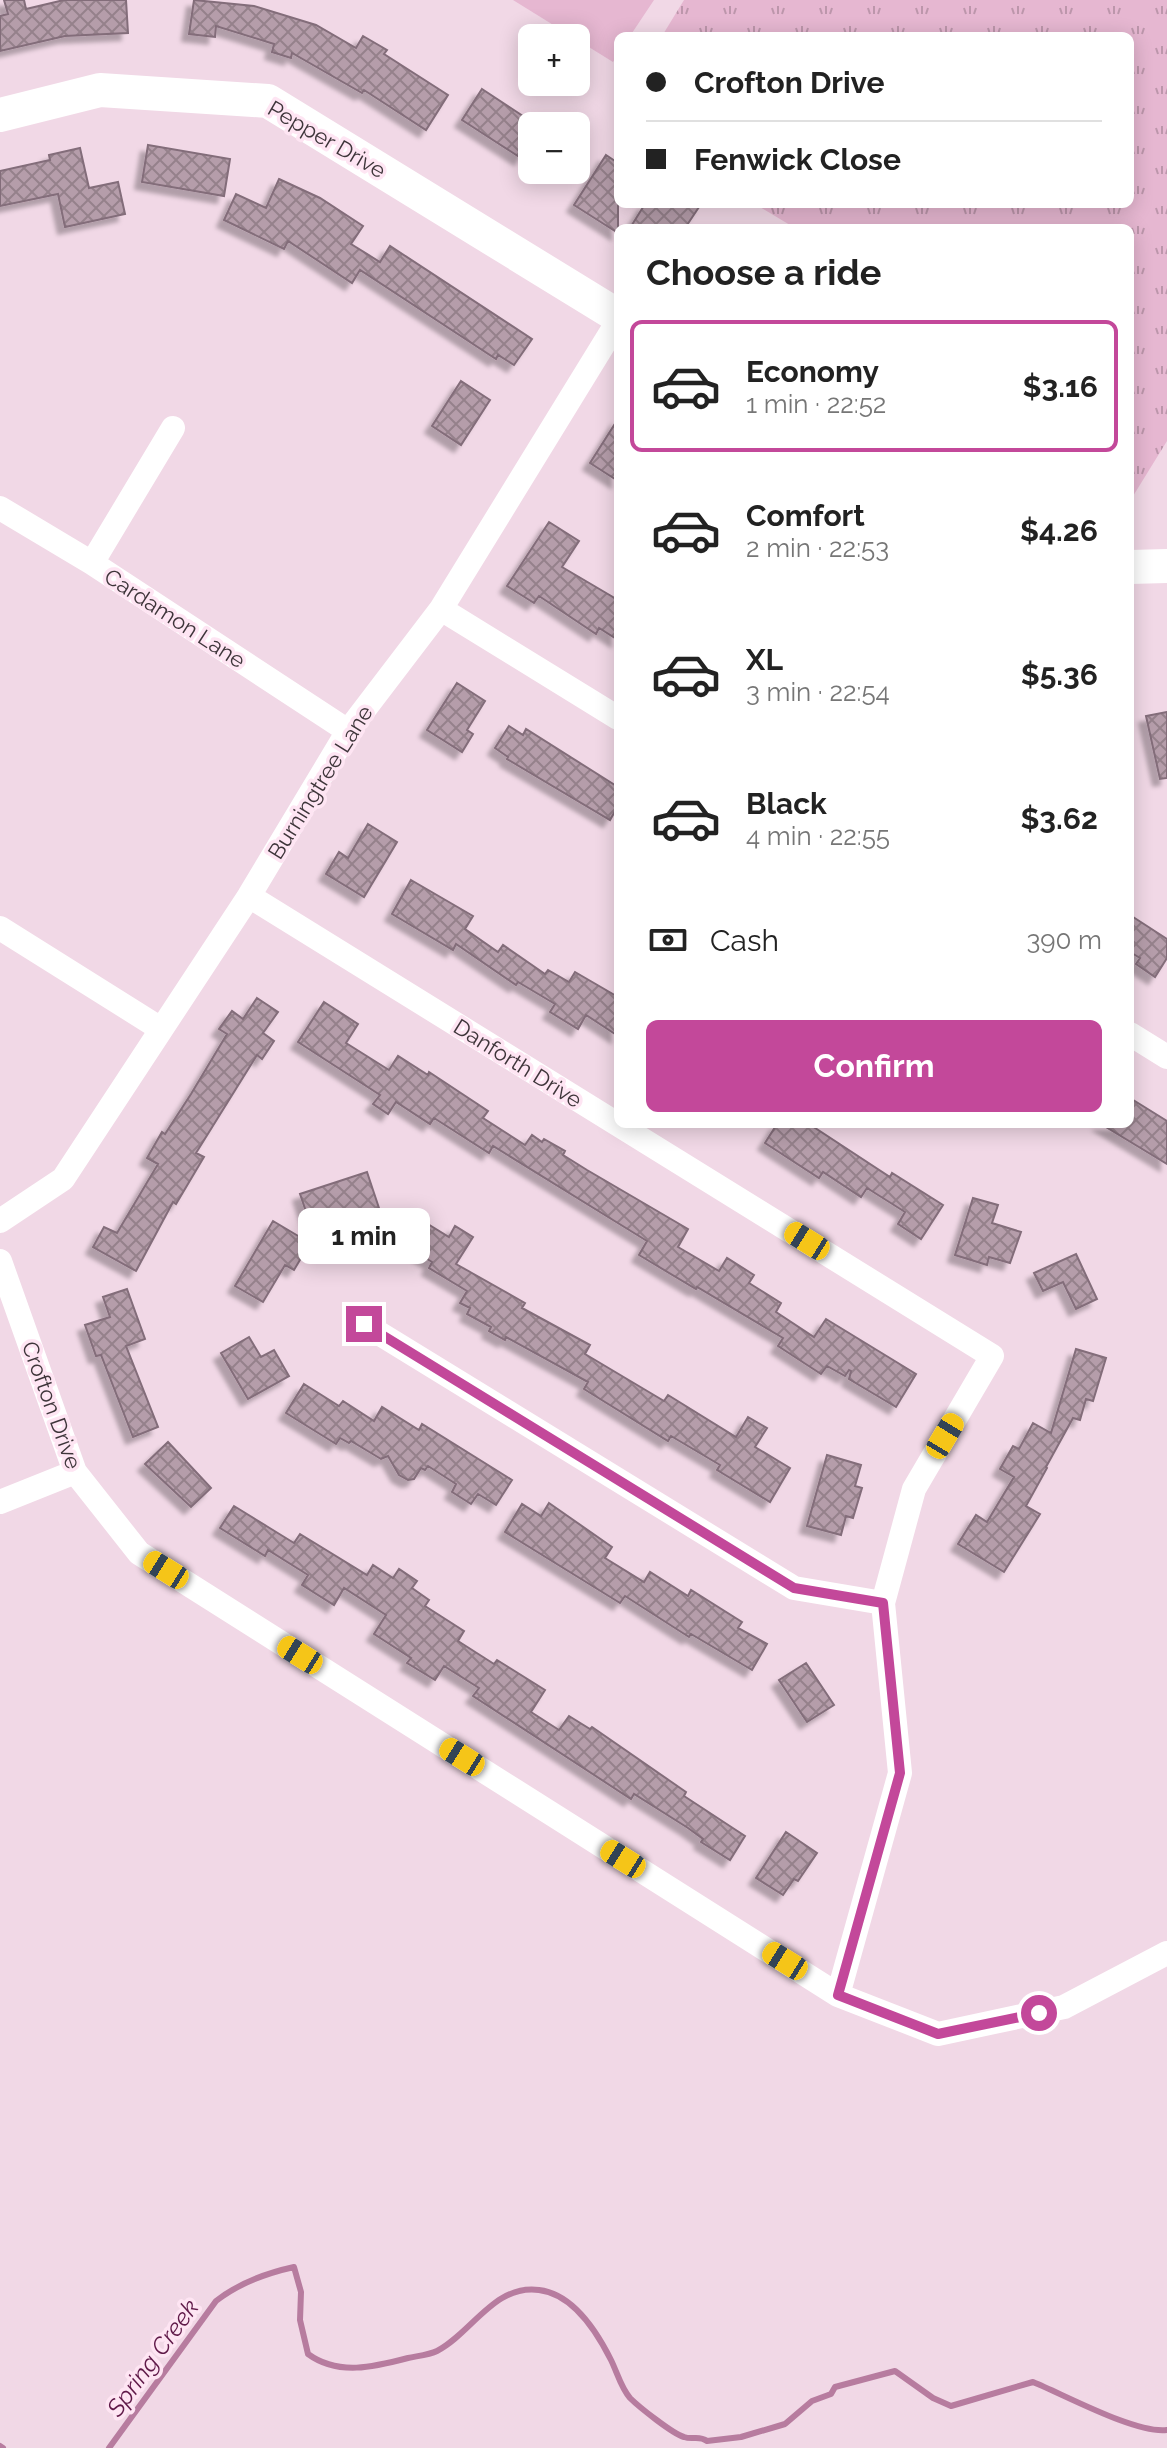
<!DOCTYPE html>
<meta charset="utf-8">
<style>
body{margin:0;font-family:Raleway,sans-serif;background:#f2f2f2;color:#222;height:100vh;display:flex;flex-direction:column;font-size:30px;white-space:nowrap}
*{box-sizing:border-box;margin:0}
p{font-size:26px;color:#767676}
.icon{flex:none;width:44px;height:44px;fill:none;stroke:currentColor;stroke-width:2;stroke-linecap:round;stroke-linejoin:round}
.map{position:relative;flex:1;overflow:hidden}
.side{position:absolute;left:614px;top:224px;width:520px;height:904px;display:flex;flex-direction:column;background:#fff;border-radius:12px;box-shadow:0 4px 20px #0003}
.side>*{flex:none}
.guide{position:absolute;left:614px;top:32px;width:520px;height:176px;border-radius:12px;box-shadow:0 4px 20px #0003;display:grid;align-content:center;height:176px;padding:0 32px;background:#fff}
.fabs{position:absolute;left:518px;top:24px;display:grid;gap:16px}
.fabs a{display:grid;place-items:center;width:72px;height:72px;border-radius:12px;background:#fff;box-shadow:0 4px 20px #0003;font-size:40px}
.end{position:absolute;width:36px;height:36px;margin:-18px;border:10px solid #c3489a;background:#fff;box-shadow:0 0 0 4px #fff}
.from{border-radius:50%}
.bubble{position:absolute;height:56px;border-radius:12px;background:#fff;box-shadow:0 4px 20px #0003;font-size:26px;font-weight:700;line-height:56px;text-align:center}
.car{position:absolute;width:24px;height:48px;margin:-24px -12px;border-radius:10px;box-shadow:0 0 6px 2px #0007;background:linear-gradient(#f5c518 24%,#345 0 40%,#f5c518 0 76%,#345 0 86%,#f5c518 0)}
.guide b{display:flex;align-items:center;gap:28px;height:76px;font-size:30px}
.guide b+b{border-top:2px solid #e0e0e0}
.guide i{width:20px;height:20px;background:#222}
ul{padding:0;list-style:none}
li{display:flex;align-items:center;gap:24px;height:132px;margin:0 16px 12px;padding:0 16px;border:4px solid transparent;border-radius:12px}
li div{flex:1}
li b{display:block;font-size:30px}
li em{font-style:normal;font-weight:700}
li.current{border-color:#c3489a}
li>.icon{width:72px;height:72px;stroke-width:1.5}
h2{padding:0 32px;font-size:36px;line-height:96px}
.pay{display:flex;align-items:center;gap:20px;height:88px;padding:0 32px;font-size:30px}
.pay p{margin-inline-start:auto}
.button{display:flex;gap:16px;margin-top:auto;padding:16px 32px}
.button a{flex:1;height:92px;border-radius:12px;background:#c3489a;color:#fff;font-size:32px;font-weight:700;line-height:92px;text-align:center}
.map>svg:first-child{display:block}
.grass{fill:#e6b7d1}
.park{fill:url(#park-tufts)}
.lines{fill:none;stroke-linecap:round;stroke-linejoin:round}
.stream{stroke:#b77c9f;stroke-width:6}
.building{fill:url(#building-cross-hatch);stroke:#836d7a;stroke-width:2;filter:url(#shadow)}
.street{stroke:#fff;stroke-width:24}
.secondary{stroke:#fff;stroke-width:34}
.route{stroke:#c3489a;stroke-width:10}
.labels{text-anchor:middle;stroke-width:7;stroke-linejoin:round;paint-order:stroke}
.street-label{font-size:22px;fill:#3e353a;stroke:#fee5f3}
.water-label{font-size:24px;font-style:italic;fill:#5f1948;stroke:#fee5f3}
</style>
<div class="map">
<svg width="1167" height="2448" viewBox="0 0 1167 2448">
<defs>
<pattern id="park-tufts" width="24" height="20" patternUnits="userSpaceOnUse" patternTransform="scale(2)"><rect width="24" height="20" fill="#e6b7d1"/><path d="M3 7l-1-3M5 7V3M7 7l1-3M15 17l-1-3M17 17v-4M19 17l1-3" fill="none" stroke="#bc96ab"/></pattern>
<pattern id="building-cross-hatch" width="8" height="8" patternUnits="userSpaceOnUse" patternTransform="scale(2)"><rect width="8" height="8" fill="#b59daa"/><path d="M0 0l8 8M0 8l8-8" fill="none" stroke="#95818b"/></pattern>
<filter id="shadow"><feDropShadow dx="-7" dy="7" stdDeviation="2" flood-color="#0004"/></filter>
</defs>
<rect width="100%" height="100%" fill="#f1d8e6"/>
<path class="grass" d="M513 0H654L630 36H618V54L613 62Z"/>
<path class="park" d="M684 0H1167V441L1130 501V228H795L755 204H1130V36H662Z"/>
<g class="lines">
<path class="stream" d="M0 2446 3 2448
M109 2448 216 2301C239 2283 267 2273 294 2267L301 2292 300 2320 308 2354C338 2376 374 2367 408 2358 417 2356 429 2355 437 2351 472 2333 494 2284 539 2290 573 2294 597 2332 611 2360 617 2372 621 2388 630 2398 639 2407 673 2434 684 2437 693 2440 699 2435 707 2441L741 2437 785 2424 812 2401 831 2394 835 2387 895 2371 933 2398 951 2406 1033 2382C1065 2395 1136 2434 1167 2430"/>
</g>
<path class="building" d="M4 0H24L26 9 64 0H126L128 33 65 36 0 51V16L8 14Z
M194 0 254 6 316 25 356 48 363 36 387 50 384 54 448 95 426 130 364 90 362 93 292 53 291 58 272 52 274 44 216 26 215 37 189 34Z
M482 89 532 122V140L521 158 462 120Z
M148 145 230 159 224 196 142 182Z
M80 148 89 188 118 182 125 214 65 227 58 194 0 206V171L50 160 49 155Z
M606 155 618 163V233L574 205Z
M279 179 320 198 363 226 351 244 380 262 390 246 532 339 514 365 498 355 496 359 360 270 352 283 288 241 284 249 224 220 236 194 266 208Z
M645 204H701L685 228H630Z
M461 381 490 400 461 445 432 426Z
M618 419V481L590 463Z
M549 522 579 541 562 567 618 600V640L599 628 596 634 539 596 534 603 507 586Z
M457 683 485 701 467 730 473 734 462 752 427 730Z
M1167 712V778L1160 779 1146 716Z
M509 726 523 735 526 729 618 787V806L610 820 507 759 508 757 495 748Z
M368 824 397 842 364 897 326 874 339 852 348 858Z
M411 880 473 916 465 929 498 952 503 945 545 974 548 970 569 982 575 972 618 997V1036L586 1015 578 1029 550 1012 555 1004 518 982 516 985 456 944 453 950 392 914Z
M1130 915 1167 939V958L1155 977 1136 964 1140 958 1130 952Z
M257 998 278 1012 263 1033 274 1041 262 1059 257 1055 196 1153 204 1157 176 1204 173 1202 136 1271 93 1247 104 1227 117 1233 158 1164 147 1158 162 1132 165 1134 191 1094 227 1034 219 1029 232 1011 243 1019Z
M324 1002 358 1024 346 1043 389 1070 398 1056 428 1075 429 1072 488 1111 483 1118 525 1145 532 1135 542 1142 544 1139 565 1151 563 1155 587 1170 688 1229 678 1247 719 1271 727 1258 754 1275 749 1283 781 1303 776 1312 814 1337 826 1319 916 1374 896 1407 849 1379 851 1371 849 1370 845 1376 827 1366 821 1374 778 1346 783 1338 697 1287 696 1289 639 1255 647 1241 493 1146 489 1153 434 1118 430 1124 396 1102 388 1114 373 1104 380 1095 298 1042Z
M1130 1098 1167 1121V1164L1101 1124H1130Z
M777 1124H809L890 1177 892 1173 943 1205 921 1239 898 1224 905 1212 867 1188 861 1197 823 1172 819 1178 765 1143Z
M367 1172 379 1208 339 1221 341 1229 315 1238 300 1194Z
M973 1198 998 1205 992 1223 1021 1232 1010 1263 989 1257 987 1265 955 1255Z
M410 1213 449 1237 455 1226 473 1237 456 1264 525 1303 522 1308 590 1345 585 1354 664 1401 668 1395 736 1437 748 1417 767 1428 755 1447 790 1468 770 1502 717 1470 720 1465 671 1436 668 1441 584 1389 588 1382 506 1337 505 1340 489 1331 491 1327 467 1314 470 1308 460 1303 467 1291 429 1268 432 1262 394 1238Z
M273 1221 310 1243 294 1270 285 1265 263 1302 235 1286Z
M1076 1254 1097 1299 1076 1309 1063 1282 1043 1291 1034 1273Z
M127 1289 145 1339 126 1346 158 1427 133 1437 101 1355 96 1356 85 1325 110 1317 103 1297Z
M249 1337 261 1357 274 1350 289 1376 248 1399 221 1353Z
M1076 1349 1106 1358 1093 1401 1086 1399 1080 1420 1073 1418 1046 1467 1047 1468 1026 1506 1040 1514 1004 1572 958 1544 976 1515 987 1522 1014 1477 1000 1469 1013 1446 1019 1449 1033 1423 1051 1433Z
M304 1384 339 1406 343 1401 374 1421 382 1407 419 1430 422 1424 512 1480 496 1505 478 1494 471 1504 452 1492 456 1484 428 1466 425 1470 421 1468 414 1479 408 1480 399 1475 388 1456 381 1459 351 1441 349 1443 340 1438 336 1444 286 1413Z
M168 1442 211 1488 191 1507 145 1464Z
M827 1455 861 1465 855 1486 862 1488 853 1518 846 1516 841 1535 807 1526Z
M549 1503 612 1547 605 1558 644 1582 650 1572 688 1596 691 1590 742 1622 738 1628 767 1644 752 1670 691 1634 689 1637 625 1596 620 1603 505 1532 522 1504 541 1516Z
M234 1506 294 1543 300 1534 367 1575 373 1565 393 1578 399 1569 417 1581 412 1588 429 1600 425 1606 464 1631 458 1641 494 1664 497 1660 545 1690 531 1712 559 1730 569 1716 590 1729 592 1727 686 1792 684 1796 745 1836 730 1860 701 1842 703 1839 688 1828 634 1794 631 1799 473 1696 479 1688 444 1666 435 1680 407 1663 411 1658 374 1634 386 1615 344 1588 334 1605 302 1585 308 1575 268 1550 265 1556 220 1528Z
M806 1663 834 1705 807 1722 779 1680Z
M786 1832 817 1853 798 1881 794 1879 783 1895 756 1878Z"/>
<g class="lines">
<path class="street" d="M0 508 92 563 348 731
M92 563 173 428
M441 609 618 718
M249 896 992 1356 914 1489 883 1603 900 1773 838 1995
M0 928 161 1029
M1130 1034 1167 1057
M0 1221 63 1179 249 896 348 731 441 609 618 321
M0 1261 75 1472 139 1553 838 1995 938 2034 1064 2007 1167 1953
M364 1324 794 1588 883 1603
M0 1502 75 1472"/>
<path class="secondary" d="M0 115 100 90 268 101 618 316
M1130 567 1167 566"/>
</g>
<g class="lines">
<path class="route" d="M364 1324 794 1588 883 1603 900 1773 838 1995 938 2034 1039 2013"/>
</g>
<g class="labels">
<g class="street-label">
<text transform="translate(327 139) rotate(30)" y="8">Pepper Drive</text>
<text transform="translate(175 618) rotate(33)" y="8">Cardamon Lane</text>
<text transform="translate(320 782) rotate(-58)" y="8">Burningtree Lane</text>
<text transform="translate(518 1063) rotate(32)" y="8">Danforth Drive</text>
<text transform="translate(52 1405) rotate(70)" y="8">Crofton Drive</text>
</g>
<g class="water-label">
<text transform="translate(153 2358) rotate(-54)" y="8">Spring Creek</text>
</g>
</g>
</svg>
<div class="fabs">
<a>+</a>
<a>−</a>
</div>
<i class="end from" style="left:1039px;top:2013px"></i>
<i class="end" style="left:364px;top:1324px"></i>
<div class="bubble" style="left:298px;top:1208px;width:132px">1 min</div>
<i class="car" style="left:807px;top:1241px;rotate:302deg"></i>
<i class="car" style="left:945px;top:1436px;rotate:31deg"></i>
<i class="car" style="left:166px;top:1570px;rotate:302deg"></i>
<i class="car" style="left:300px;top:1655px;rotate:302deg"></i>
<i class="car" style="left:462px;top:1757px;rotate:302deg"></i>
<i class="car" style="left:623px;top:1859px;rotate:302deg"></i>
<i class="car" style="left:785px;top:1961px;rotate:302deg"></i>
<div class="guide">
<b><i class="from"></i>Crofton Drive</b>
<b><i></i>Fenwick Close</b>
</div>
<section class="side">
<h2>Choose a ride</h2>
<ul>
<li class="current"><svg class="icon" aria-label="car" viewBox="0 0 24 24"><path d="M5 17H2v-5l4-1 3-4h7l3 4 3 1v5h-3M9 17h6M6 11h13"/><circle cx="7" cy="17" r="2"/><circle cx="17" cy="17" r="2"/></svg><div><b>Economy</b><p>1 min · 22:52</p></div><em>$3.16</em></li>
<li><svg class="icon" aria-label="car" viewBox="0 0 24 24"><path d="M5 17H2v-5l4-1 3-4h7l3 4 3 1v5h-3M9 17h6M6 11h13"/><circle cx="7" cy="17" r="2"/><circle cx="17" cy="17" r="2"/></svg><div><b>Comfort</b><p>2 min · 22:53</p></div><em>$4.26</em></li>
<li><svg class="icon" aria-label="car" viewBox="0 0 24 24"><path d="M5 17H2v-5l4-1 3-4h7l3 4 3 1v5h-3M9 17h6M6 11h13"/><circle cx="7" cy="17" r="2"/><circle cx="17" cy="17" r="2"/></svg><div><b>XL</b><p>3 min · 22:54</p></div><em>$5.36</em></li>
<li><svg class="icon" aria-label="car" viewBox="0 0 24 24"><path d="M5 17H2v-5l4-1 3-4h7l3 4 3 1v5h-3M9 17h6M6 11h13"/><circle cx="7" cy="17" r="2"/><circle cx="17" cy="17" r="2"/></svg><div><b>Black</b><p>4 min · 22:55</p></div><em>$3.62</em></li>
</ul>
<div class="pay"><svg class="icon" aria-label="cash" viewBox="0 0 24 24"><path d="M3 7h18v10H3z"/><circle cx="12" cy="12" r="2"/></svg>Cash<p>390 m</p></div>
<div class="button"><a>Confirm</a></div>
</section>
</div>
